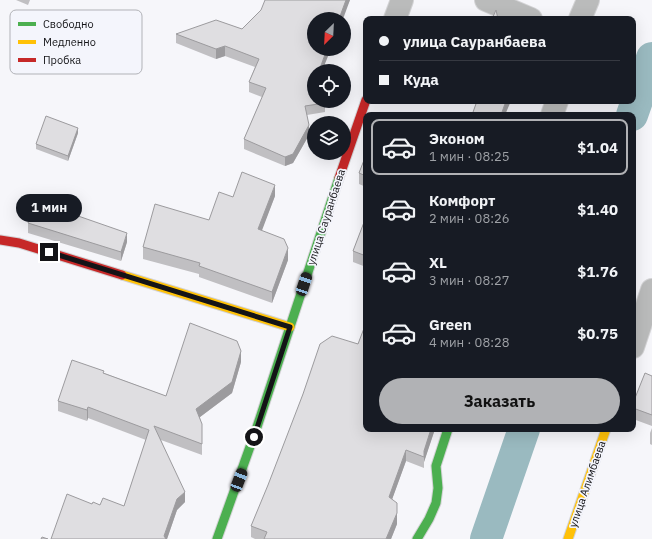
<!DOCTYPE html>
<html lang="ru">
<meta charset="utf-8">
<style>
body{margin:0;font-family:"IBM Plex Sans",sans-serif;background:#242831;color:#f1f3f6;height:100vh;display:flex;flex-direction:column;font-size:15px;white-space:nowrap}
*{box-sizing:border-box;margin:0}
p{font-size:13px;color:#9ea1a6}
.icon{flex:none;width:22px;height:22px;fill:none;stroke:currentColor;stroke-width:2;stroke-linecap:round;stroke-linejoin:round}
.map{position:relative;flex:1;overflow:hidden}
.side{position:absolute;left:363px;top:112px;width:273px;height:320px;display:flex;flex-direction:column;background:#171b24;border-radius:8px;box-shadow:0 4px 16px #0002}
.side>*{flex:none}
.top-card{position:absolute;left:363px;top:16px;width:273px;height:88px;border-radius:8px;box-shadow:0 4px 16px #0002;display:grid;align-content:center;height:88px;padding:0 16px;background:#171b24}
.needle{width:26px;rotate:204deg}
.tools{position:absolute;left:307px;top:12px;display:grid;gap:8px}
.tools a{display:grid;place-items:center;width:44px;height:44px;border-radius:50%;background:#171b24;box-shadow:0 4px 16px #0002;font-size:20px}
.end{position:absolute;width:18px;height:18px;margin:-9px;border:5px solid #141417;background:#fff;box-shadow:0 0 0 2px #fff}
.from{border-radius:50%}
.bubble{position:absolute;height:28px;border-radius:14px;background:#171b24;box-shadow:0 4px 16px #0002;font-size:13px;font-weight:800;line-height:28px;text-align:center}
.car{position:absolute;width:12px;height:24px;margin:-12px -6px;border-radius:5px;box-shadow:0 0 3px 1px #0007;background:linear-gradient(#222 24%,#8ab4d8 0 40%,#222 0 76%,#8ab4d8 0 86%,#222 0)}
.top-card b{display:flex;align-items:center;gap:14px;height:38px;font-size:15px}
.top-card b+b{border-top:1px solid #363941}
.top-card i{width:10px;height:10px;background:#f1f3f6}
ul{padding:7px 0 0;list-style:none}
li{display:flex;align-items:center;gap:12px;height:56px;margin:0 8px 6px;padding:0 8px;border:2px solid transparent;border-radius:8px}
li div{flex:1}
li b{display:block;font-size:15px}
li em{font-style:normal;font-weight:800}
li.active{border-color:#b1b2b5}
li>.icon{width:36px;height:36px;stroke-width:1.5}
.primary-button{display:flex;gap:8px;margin-top:auto;padding:8px 16px}
.primary-button a{flex:1;height:46px;border-radius:24px;background:#b1b2b5;color:#111;font-size:16px;font-weight:800;line-height:46px;text-align:center}
.map>svg:first-child{display:block}
.lines{fill:none;stroke-linecap:round;stroke-linejoin:round}
.canal{stroke:#9abac0;stroke-width:32}
.street-casing{stroke:#d3d3d5;stroke-width:24}
.fast-casing{stroke:#d3d3d5;stroke-width:11}
.slow-casing{stroke:#d3d3d5;stroke-width:11}
.jam-casing{stroke:#d3d3d5;stroke-width:11}
.street{stroke:#babbbb;stroke-width:22}
.fast{stroke:#4caf50;stroke-width:9}
.slow{stroke:#ffc107;stroke-width:9}
.jam{stroke:#c62828;stroke-width:9}
.wall{fill:#c0bfc2}
.shaded-wall{fill:#9c9b9e}
.building{fill:#dfdee1;stroke:#9c9b9e}
.route{stroke:#141417;stroke-width:5}
.labels{text-anchor:middle;stroke-width:3.5;stroke-linejoin:round;paint-order:stroke}
.street-label{font-size:11px;fill:#141417;stroke:#f4f5fc}
.key{fill:#f4f5fc;stroke:#b1b2b7;stroke-width:1}
.key-label{font-size:11px;fill:#141417}
</style>
<div class="map">
<svg width="652" height="539" viewBox="0 0 652 539">
<rect width="100%" height="100%" fill="#f6f6fa"/>
<g class="lines">
<path class="canal" d="M632 115 652 58
M486 539 524 429"/>
<defs>
<path id="street" d="M486 0 531 19
M395 19 402 0
M580 19 588 0
M552 115 557 101
M633 347 652 290"/>
<path id="fast" d="M217 539 256 430 339 178
M417 539 429 519 436 503 438 488 436 466 448 429"/>
<path id="slow" d="M122 275 290 327
M568 539 606 429"/>
<path id="jam" d="M339 178 366 100
M0 240 19 243 122 275"/>
</defs>
<use href="#street" class="street-casing"/>
<use href="#fast" class="fast-casing"/>
<use href="#slow" class="slow-casing"/>
<use href="#jam" class="jam-casing"/>
<use href="#street" class="street"/>
<use href="#fast" class="fast"/>
<use href="#slow" class="slow"/>
<use href="#jam" class="jam"/>
</g>
<path class="wall" d="M16 0H30L28 5Z
M350 0 314 71V101L325 103V112L307 115 309 135 293 163 285 166 244 149V139L262 97 249 92V82L255 67 225 56 216 59 176 43V34L242 29Z
M78 133 68 161 36 149V144Z
M366 155V187L359 184V173Z
M275 196 261 231 288 260 272 303 199 277V274L143 259V247L209 220 233 197Z
M366 217V267L353 262V251Z
M28 223 127 242 121 261 28 233Z
M358 344 366 429H435L424 462V468L406 461 392 499 397 524 391 539H255L251 537V526Z
M241 362 232 393 200 417 202 435V455L161 440 185 502 177 510 167 539 92 504 100 505 124 506 146 440 88 418 87 421 58 411V401L104 373 166 396Z
M652 376V426L633 419V403Z
M652 428V445L650 444V433Z"/>
<path class="shaded-wall" d="M346 0H350L343 19H339Z
M225 46V56L216 59V49Z
M327 49H331L322 71H319Z
M506 101H511L505 115H501Z
M309 125V135L293 163 285 166V157Z
M78 128V133L68 161V156Z
M275 185V196L258 241V229Z
M127 233V242L121 261V252Z
M288 248V260L272 303V292Z
M241 351V362L232 393 196 420V409Z
M88 407V418L87 421V410Z
M431 429H435L424 462V468V451Z
M406 450V461L389 508V497Z
M185 492V502L177 510 167 539H164V536L177 499Z
M397 513V524L391 539H386Z"/>
<path class="building" d="M265 0H346L339 19H314V49H327L319 71H314V101H324L325 103 305 106 309 125 293 154 285 157 244 139 266 88 249 82 259 59 225 46 216 49 176 34 216 20 242 29 261 10Z
M496 10 498 19H492Z
M477 101H506L501 115H472Z
M46 116 78 128 68 156 36 144Z
M366 155V176L359 173Z
M242 172 275 185 258 229 284 239 288 248 272 292 199 266 200 263 143 247 155 204 209 220 219 192 233 197Z
M35 201 127 233 121 252 28 223Z
M366 217V256L353 251Z
M190 323 237 341 241 351 232 382 196 409 202 424V444L154 426 185 492 177 499 164 536 166 539H51L67 494 92 504 93 502 100 505 103 498 124 506 149 430 88 407 87 410 58 401 72 360 104 371 103 373 166 396Z
M366 323V429H431L424 451V457L406 450 389 497 397 503V513L386 539H264L267 532 251 526 268 485 303 394 320 344 332 336 358 344Z
M645 373 652 376V415L633 408V403Z
M42 537 48 539H41Z"/>
<g class="lines">
<path class="route" d="M49 252 290 327 254 437"/>
</g>
<g class="labels">
<g class="street-label">
<text transform="translate(326 217) rotate(-72)" y="4">улица Сауранбаева</text>
<text transform="translate(587 484) rotate(-71)" y="4">улица Алимбаева</text>
</g>
</g>
<rect x="10" y="10" width="132" height="64" rx="6" class="key"/>
<rect x="18" y="22" width="18" height="4" fill="#4caf50"/>
<rect x="18" y="40" width="18" height="4" fill="#ffc107"/>
<rect x="18" y="58" width="18" height="4" fill="#c62828"/>
<g class="key-label">
<text x="43" y="28">Свободно</text>
<text x="43" y="46">Медленно</text>
<text x="43" y="64">Пробка</text>
</g>
</svg>
<div class="tools">
<a><svg class="needle" viewBox="-14 -14 28 28"><path d="M0-13l5 13h-10z" fill="#e53935"/><path d="M0 13l5-13h-10z" fill="#9ea1a6"/></svg></a>
<a><svg class="icon" aria-label="locate" viewBox="0 0 24 24"><circle cx="12" cy="12" r="6"/><path d="M12 2v4M12 18v4M2 12h4M18 12h4"/></svg></a>
<a><svg class="icon" aria-label="layers" viewBox="0 0 24 24"><path d="M12 4l9 5-9 5-9-5zM3 14l9 5 9-5"/></svg></a>
</div>
<i class="end from" style="left:254px;top:437px"></i>
<i class="end" style="left:49px;top:252px"></i>
<div class="bubble" style="left:16px;top:194px;width:66px">1 мин</div>
<i class="car" style="left:304px;top:284px;rotate:18deg"></i>
<i class="car" style="left:239px;top:480px;rotate:21deg"></i>
<div class="top-card">
<b><i class="from"></i>улица Сауранбаева</b>
<b><i></i>Куда</b>
</div>
<section class="side">
<ul>
<li class="active"><svg class="icon" aria-label="car" viewBox="0 0 24 24"><path d="M5 17H2v-5l4-1 3-4h7l3 4 3 1v5h-3M9 17h6M6 11h13"/><circle cx="7" cy="17" r="2"/><circle cx="17" cy="17" r="2"/></svg><div><b>Эконом</b><p>1 мин · 08:25</p></div><em>$1.04</em></li>
<li><svg class="icon" aria-label="car" viewBox="0 0 24 24"><path d="M5 17H2v-5l4-1 3-4h7l3 4 3 1v5h-3M9 17h6M6 11h13"/><circle cx="7" cy="17" r="2"/><circle cx="17" cy="17" r="2"/></svg><div><b>Комфорт</b><p>2 мин · 08:26</p></div><em>$1.40</em></li>
<li><svg class="icon" aria-label="car" viewBox="0 0 24 24"><path d="M5 17H2v-5l4-1 3-4h7l3 4 3 1v5h-3M9 17h6M6 11h13"/><circle cx="7" cy="17" r="2"/><circle cx="17" cy="17" r="2"/></svg><div><b>XL</b><p>3 мин · 08:27</p></div><em>$1.76</em></li>
<li><svg class="icon" aria-label="car" viewBox="0 0 24 24"><path d="M5 17H2v-5l4-1 3-4h7l3 4 3 1v5h-3M9 17h6M6 11h13"/><circle cx="7" cy="17" r="2"/><circle cx="17" cy="17" r="2"/></svg><div><b>Green</b><p>4 мин · 08:28</p></div><em>$0.75</em></li>
</ul>
<div class="primary-button"><a>Заказать</a></div>
</section>
</div>
